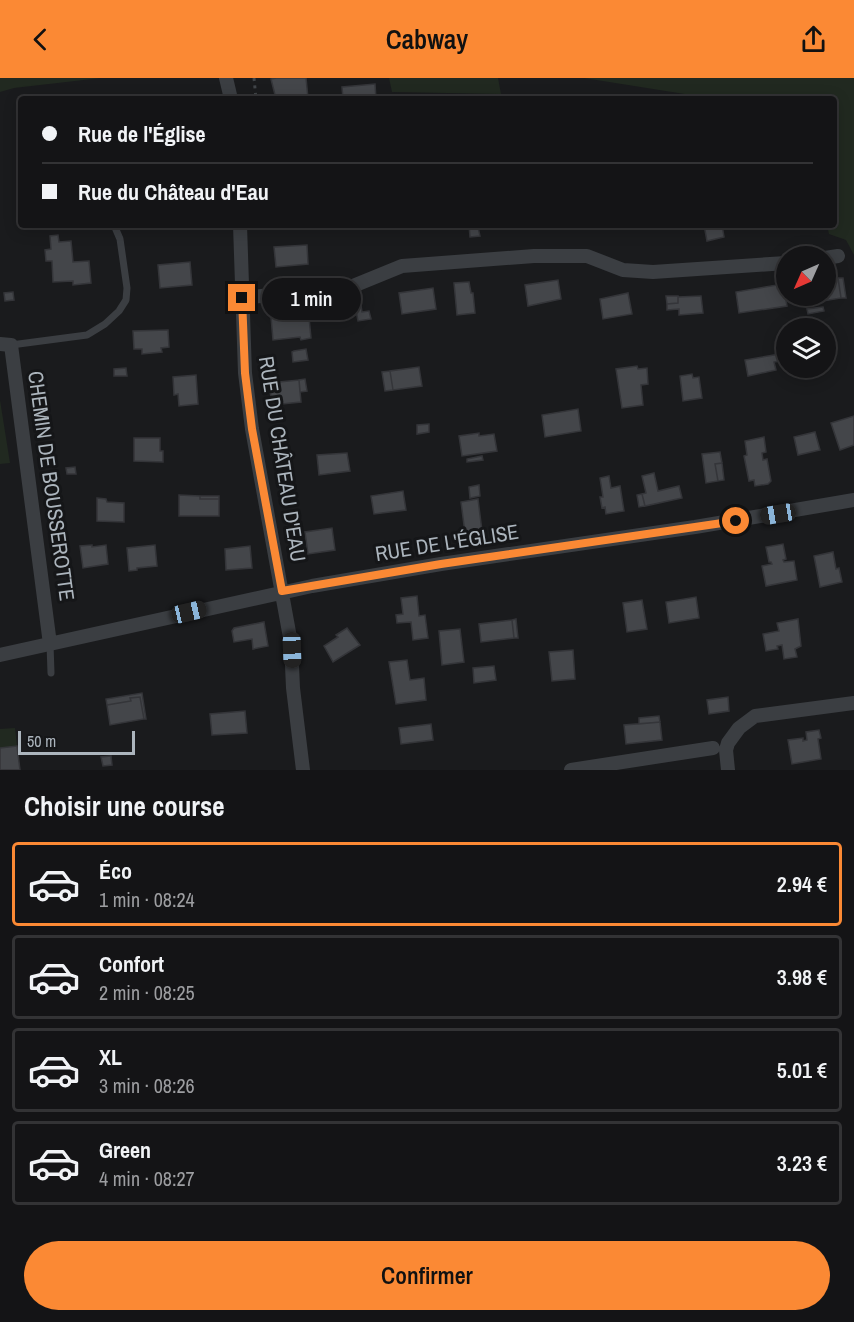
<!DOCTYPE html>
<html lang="fr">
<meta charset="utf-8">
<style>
body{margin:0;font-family:"Archivo Narrow",sans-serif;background:#212123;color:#f1f3f6;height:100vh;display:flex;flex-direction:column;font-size:22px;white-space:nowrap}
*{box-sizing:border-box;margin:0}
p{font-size:20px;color:#9d9ea1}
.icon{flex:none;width:33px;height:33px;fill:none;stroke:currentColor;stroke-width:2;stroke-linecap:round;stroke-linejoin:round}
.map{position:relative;height:692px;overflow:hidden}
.drawer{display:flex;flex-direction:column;background:#141416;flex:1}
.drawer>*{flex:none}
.guide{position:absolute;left:18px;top:18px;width:819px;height:132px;border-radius:6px;box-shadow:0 3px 15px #0003,0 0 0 2px #333335;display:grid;align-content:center;height:132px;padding:0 24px;background:#141416}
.needle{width:39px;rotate:225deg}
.buttons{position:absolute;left:776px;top:168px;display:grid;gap:12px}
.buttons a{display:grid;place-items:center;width:60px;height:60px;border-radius:50%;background:#141416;box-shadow:0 3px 15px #0003,0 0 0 2px #333335;font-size:30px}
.scale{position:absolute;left:18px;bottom:15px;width:117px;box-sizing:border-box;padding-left:6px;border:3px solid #acb5bd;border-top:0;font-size:16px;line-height:21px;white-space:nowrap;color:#acb5bd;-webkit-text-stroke:4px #151618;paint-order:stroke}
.end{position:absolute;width:27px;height:27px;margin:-14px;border:8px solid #fb8934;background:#111;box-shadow:0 0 0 3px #111}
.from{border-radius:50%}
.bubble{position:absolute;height:42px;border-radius:21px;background:#141416;box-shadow:0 3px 15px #0003,0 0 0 2px #333335;font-size:20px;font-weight:600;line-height:42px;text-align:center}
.car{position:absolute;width:18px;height:36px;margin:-18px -9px;border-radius:8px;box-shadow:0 0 4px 2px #0007;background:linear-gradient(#222 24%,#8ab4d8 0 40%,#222 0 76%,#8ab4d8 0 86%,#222 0)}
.guide b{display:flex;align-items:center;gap:21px;height:57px;font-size:22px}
.guide b+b{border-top:2px solid #333335}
.guide i{width:15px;height:15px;background:#f1f3f6}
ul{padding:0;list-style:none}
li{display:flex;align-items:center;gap:18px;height:84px;margin:0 12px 9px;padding:0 12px;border:3px solid #333335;border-radius:6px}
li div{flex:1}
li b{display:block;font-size:22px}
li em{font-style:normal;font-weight:600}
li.selected{border-color:#fb8934}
li>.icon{width:54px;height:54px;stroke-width:1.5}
h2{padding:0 24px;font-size:27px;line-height:72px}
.primary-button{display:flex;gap:12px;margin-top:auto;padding:12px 24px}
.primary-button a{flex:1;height:69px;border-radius:36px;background:#fb8934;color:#111;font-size:24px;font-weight:600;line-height:69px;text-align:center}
header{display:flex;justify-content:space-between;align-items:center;height:78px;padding:0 24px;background:#fb8934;color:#111;font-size:27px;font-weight:600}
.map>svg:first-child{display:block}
.green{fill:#212920}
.building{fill:#44464a;stroke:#343539;stroke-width:1.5}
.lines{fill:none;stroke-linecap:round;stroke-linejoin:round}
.path{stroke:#414549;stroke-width:3;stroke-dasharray:3 4.5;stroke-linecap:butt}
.lane{stroke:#3b3e42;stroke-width:7}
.street{stroke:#3b3e42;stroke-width:14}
.route{stroke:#fb8934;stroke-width:8}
.labels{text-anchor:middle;stroke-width:6;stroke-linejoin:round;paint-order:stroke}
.street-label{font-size:21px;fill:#acb5bd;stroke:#151618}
</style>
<header><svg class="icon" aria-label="back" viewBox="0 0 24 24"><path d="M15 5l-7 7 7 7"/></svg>Cabway<svg class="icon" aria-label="share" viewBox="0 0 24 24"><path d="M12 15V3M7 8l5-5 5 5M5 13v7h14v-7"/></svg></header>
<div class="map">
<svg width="854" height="692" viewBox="0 0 854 692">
<rect width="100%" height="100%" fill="#1a1b1d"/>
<path class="green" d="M0 0H101L14 10 0 14Z
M389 0H498L501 16 392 14Z
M584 0H854V177L846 162 829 156 827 147H834V21H793L792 19 716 21Z
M0 322 10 385 0 386Z
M15 650 17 668 0 670V651Z"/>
<path class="building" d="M276 0H306L308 20 300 21 297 19 276 21 271 1Z
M375 6 376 21H343L342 9Z
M469 147H493V148L478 149 480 158 470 159Z
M704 147H722L724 159 707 163Z
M58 157 59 164 71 163 73 184 89 183 91 205 73 207V203L53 204 52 183H46L45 172 51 171 50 158Z
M307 167 308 186 276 189 274 169Z
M190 184 192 207 160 210 158 187Z
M838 200H843L846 220H841Z
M838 200 841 220 806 226 805 218H825V202Z
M558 202 561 221 528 228 525 207Z
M469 204 471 215H473L475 235 457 237 454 205Z
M783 206 787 228 739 235 736 214Z
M433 210 436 231 402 236 399 215Z
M13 214 14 222 5 223 4 215Z
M628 215 632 236 603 241 600 221Z
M666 218H678V225L667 226Z
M701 218 703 235 679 237V231L667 232V226L678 225V219Z
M360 221 362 234 369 233 371 241 358 243 354 222Z
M823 229 824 233 808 236 807 231Z
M288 238V241L309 239 311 260 301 262 300 259 273 262 271 239Z
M168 252 169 269 161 270 162 274 142 276V271H134L133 253Z
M306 271 308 282 293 284 292 274 294 273Z
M786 275V282L774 284 776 292 748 298 745 282Z
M637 288 638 291 647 290 648 306 641 307 643 327 622 330 616 291Z
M419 289 422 308 393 312 390 293Z
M126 290 127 298H114V291Z
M390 293 393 312 385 313 382 294Z
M692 296 693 300 699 299 702 320 683 323 680 298Z
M196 297 198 326 179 328 178 316 174 317 173 299Z
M305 301 307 313 300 314 299 302Z
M299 302 301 324 272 327 269 305Z
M578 331 581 353 545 359 542 337Z
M854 338V367L840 372 831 345Z
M429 346V354L417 356V347Z
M815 354 820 372 798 377 794 359Z
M479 355V358L494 356 497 373 462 378 459 358Z
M764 359 766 374 762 375 763 382 767 381 771 403 768 406 755 408 754 402 749 403 744 378 747 377 745 363Z
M134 360H160V373H163V384L134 383Z
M720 374 722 385 715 386 718 403 706 405 702 376Z
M347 375 350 393 319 397 317 377Z
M482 378 483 382 467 384V381Z
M722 385 724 402 718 403 715 386Z
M75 389 76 396H67L66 390Z
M654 395 658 413 679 408 682 420 645 428 642 416 646 415 642 398Z
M609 398 611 410 620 408 624 433 606 436 605 429 602 430 600 419H603L600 400Z
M479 407 480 418 470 420 469 409Z
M403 413 406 432 374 436 371 418Z
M642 416 645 428 639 429 637 417Z
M179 417 200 418V421H219V438H179Z
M200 418H219V421H200Z
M97 420 106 421 107 424 124 425V444L97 443Z
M478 421 482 453 465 455 461 424Z
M332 450 335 472 308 476 305 454Z
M298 464 300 475 292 477 290 465Z
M783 466 786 481 783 482 784 484 794 483 797 502 766 508 762 488 772 486 771 484H769L766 469Z
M92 467V469L106 467 108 486 83 490 80 468Z
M155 467 157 488 137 490V492L129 493 127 470Z
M250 468 252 490 226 492 225 471Z
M833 474 836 491 839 490 842 504 820 509 814 478Z
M417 518 419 538 425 537 428 560 413 562 411 544 397 545 396 537 403 536 401 520Z
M696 519 699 540 669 545 666 524Z
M642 522 647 551 627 554 623 525Z
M516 541 518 560H514L512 542Z
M798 541 801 568 795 571 797 579 784 581 782 567 777 568 778 571 766 573 763 556 779 553 777 545Z
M512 542 514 560 481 564 479 546Z
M264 544 268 568 253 571 252 561 234 564 232 553 234 550Z
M347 550 360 567 333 584 324 568 338 559 336 557Z
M460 551 464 584 442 587 439 553Z
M573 572 575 601 552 603 549 574Z
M407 582 410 602 424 600 426 622 396 626 389 584Z
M494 588 496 602 474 605 473 590Z
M142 615 146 641H144L140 619 130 620 131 623 107 627 106 621Z
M140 619 144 641 110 647 107 627 131 623 130 620Z
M728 619 729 633 709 636 707 622Z
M245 633 247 655 212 657 210 636Z
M659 638 660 644 639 646V640Z
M660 644 662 662 626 666 624 647Z
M431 646 433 662 401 666 399 650Z
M819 652 821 660 818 661 821 681 792 686 788 662 803 660V663L807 662 806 654Z
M17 668 20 692H0V670Z
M111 678 112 687 103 688 101 679Z"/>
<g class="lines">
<path class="path" d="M254 0 256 21"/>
<path class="lane" d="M11 267 87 257 105 246 119 233 126 222 127 210 120 161 114 147
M50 566 51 595"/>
<path class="street" d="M226 0 231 21
M240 147 245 295 252 351 291 565 293 610 303 692
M825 180 838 178
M242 220 353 208 402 188 534 178H587L623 192 653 194 786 185
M0 266 11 267 50 566
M0 577 312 508 441 486 695 449 854 422
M571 692 713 670
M728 692 726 672 728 665 739 650 755 638 854 625"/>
</g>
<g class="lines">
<path class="route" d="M242 220 245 295 252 351 282 513 441 486 736 443"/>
</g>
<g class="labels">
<g class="street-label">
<text transform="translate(282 381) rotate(81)" y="7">RUE DU CHÂTEAU D'EAU</text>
<text transform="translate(51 408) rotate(82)" y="7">CHEMIN DE BOUSSEROTTE</text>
<text transform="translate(447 465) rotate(-9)" y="7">RUE DE L'ÉGLISE</text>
</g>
</g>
</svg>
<div class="buttons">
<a><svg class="needle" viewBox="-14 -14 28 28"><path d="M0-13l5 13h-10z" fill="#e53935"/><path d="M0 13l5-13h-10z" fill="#9d9ea1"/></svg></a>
<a><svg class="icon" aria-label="layers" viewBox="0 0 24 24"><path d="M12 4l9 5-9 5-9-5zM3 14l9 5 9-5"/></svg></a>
</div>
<div class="scale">50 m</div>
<i class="end from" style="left:736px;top:443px"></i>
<i class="end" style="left:242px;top:220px"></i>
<div class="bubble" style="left:262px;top:200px;width:99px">1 min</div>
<i class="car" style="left:778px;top:436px;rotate:261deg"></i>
<i class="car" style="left:189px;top:534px;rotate:77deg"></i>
<i class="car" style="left:292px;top:572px;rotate:178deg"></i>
<div class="guide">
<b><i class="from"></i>Rue de l'Église</b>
<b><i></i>Rue du Château d'Eau</b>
</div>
</div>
<section class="drawer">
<h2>Choisir une course</h2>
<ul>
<li class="selected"><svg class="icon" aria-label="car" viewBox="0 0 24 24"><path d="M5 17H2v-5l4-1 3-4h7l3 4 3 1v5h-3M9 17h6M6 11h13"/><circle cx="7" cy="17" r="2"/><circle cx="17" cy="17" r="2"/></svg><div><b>Éco</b><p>1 min · 08:24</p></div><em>2.94 €</em></li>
<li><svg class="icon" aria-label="car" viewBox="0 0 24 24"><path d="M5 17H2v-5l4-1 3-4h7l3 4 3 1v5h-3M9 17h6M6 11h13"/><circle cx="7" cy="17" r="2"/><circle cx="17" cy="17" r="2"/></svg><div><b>Confort</b><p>2 min · 08:25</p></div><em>3.98 €</em></li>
<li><svg class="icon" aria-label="car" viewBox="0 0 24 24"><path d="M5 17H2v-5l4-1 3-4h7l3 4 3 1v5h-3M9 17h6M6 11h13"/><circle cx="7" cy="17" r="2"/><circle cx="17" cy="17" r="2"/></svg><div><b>XL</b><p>3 min · 08:26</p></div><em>5.01 €</em></li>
<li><svg class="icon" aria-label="car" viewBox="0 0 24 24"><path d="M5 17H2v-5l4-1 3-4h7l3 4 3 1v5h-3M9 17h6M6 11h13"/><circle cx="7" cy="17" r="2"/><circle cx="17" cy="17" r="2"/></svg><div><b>Green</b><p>4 min · 08:27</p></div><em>3.23 €</em></li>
</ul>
<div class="primary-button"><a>Confirmer</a></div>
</section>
